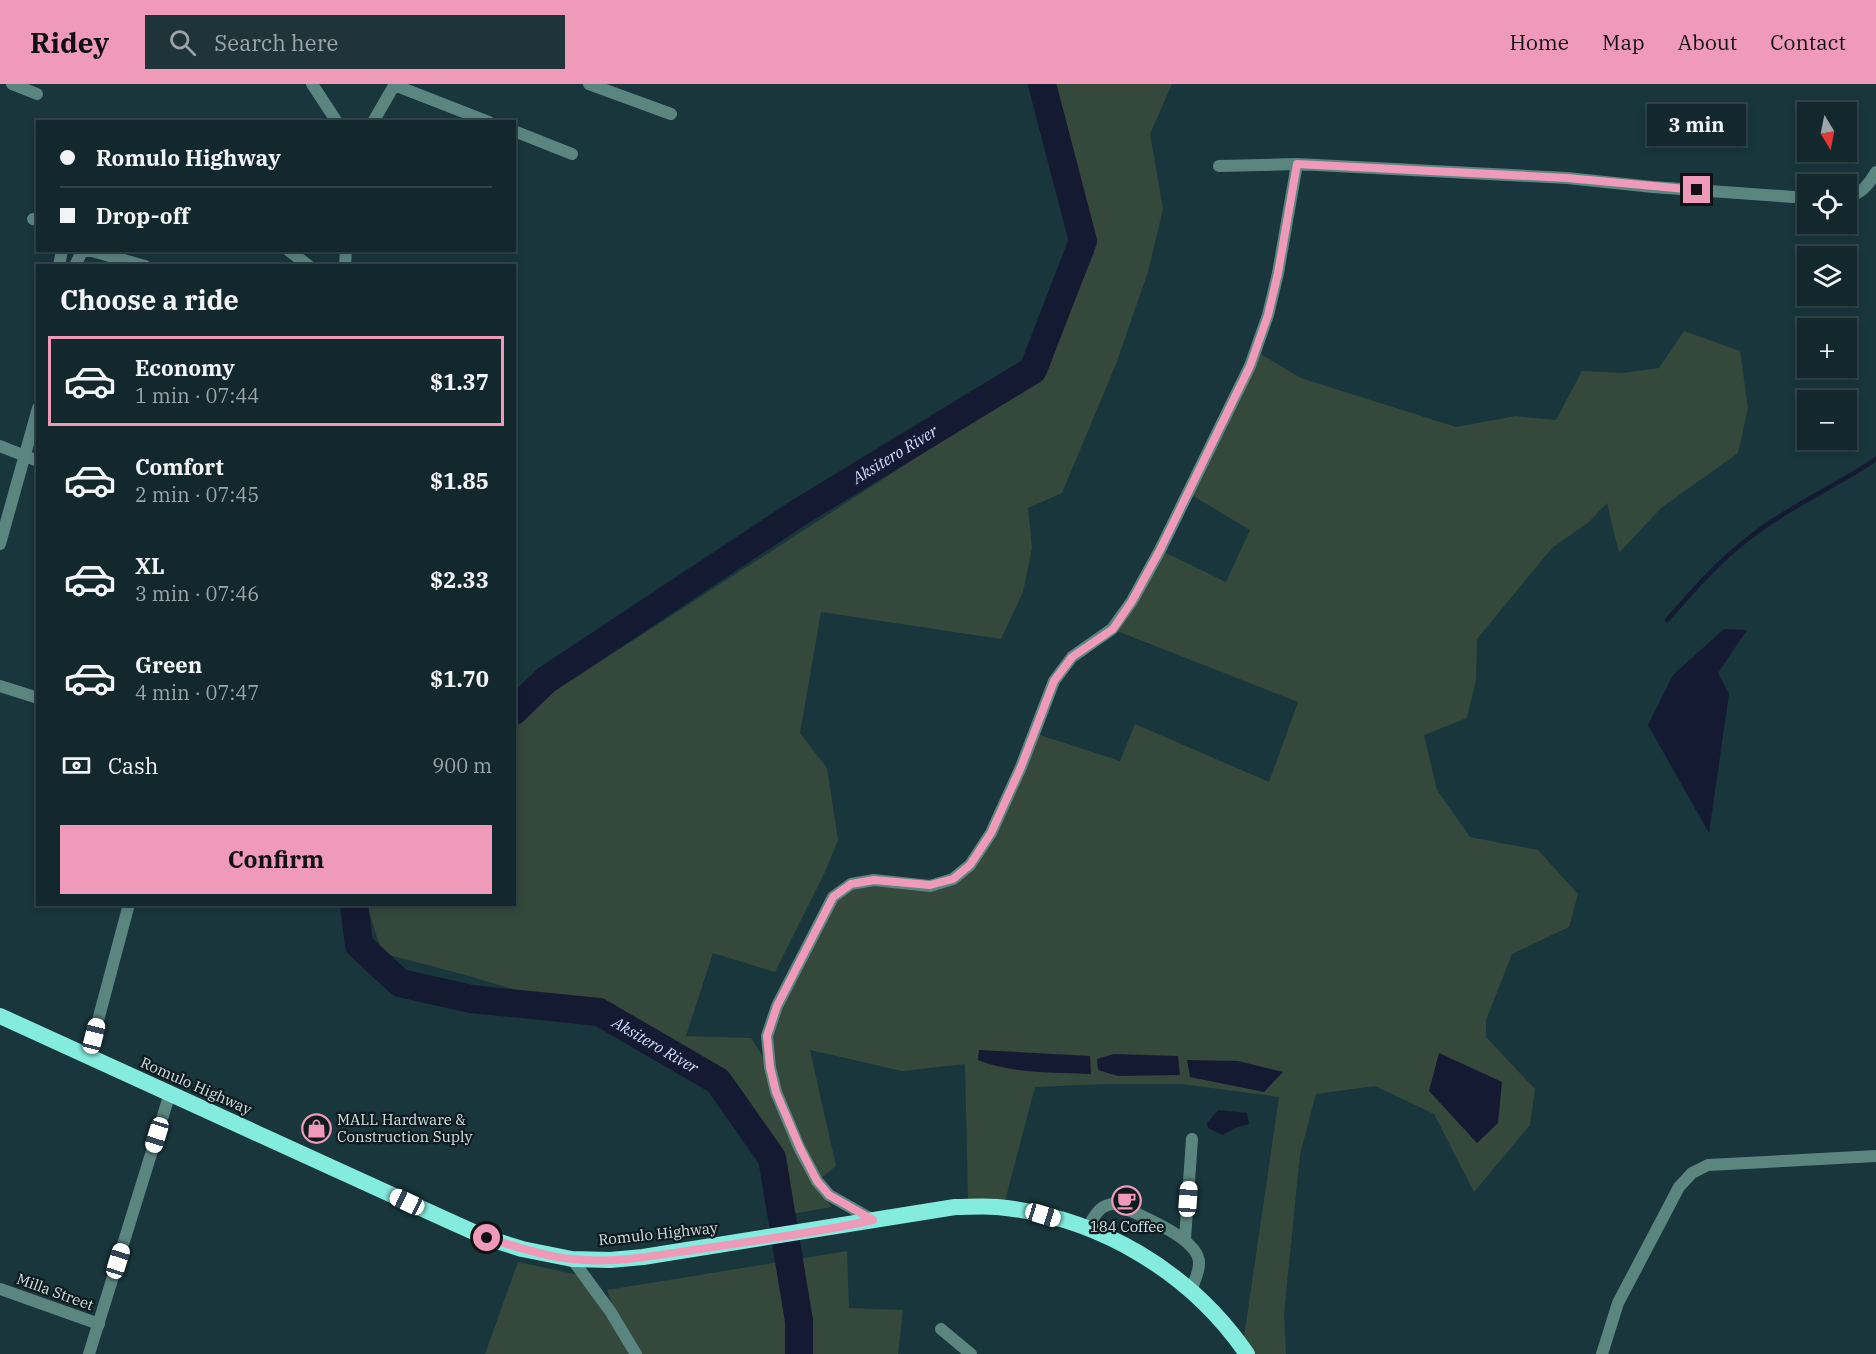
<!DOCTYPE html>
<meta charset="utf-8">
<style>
body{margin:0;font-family:"IBM Plex Serif",serif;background:#1f3439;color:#f1f3f6;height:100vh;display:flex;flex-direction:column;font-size:22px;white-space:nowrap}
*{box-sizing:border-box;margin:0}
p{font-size:20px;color:#9ca6aa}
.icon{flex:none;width:33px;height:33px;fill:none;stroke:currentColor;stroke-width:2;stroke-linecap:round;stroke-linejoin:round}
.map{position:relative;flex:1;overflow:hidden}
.side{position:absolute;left:36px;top:180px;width:480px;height:642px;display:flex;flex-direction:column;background:#12282d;border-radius:0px;box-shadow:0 3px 9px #0003,0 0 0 2px #314449}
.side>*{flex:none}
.top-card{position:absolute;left:36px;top:36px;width:480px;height:132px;border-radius:0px;box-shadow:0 3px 9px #0003,0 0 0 2px #314449;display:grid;align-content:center;height:132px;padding:0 24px;background:#12282d}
.needle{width:39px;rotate:170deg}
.buttons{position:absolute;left:1797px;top:18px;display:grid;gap:12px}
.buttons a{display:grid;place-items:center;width:60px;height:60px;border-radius:0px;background:#12282d;box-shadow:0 3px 9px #0003,0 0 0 2px #314449;font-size:30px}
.end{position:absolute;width:27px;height:27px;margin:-14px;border:8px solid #ef9ab8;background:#111;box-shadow:0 0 0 3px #111}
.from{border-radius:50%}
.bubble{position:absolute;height:42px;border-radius:0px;background:#12282d;box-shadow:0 3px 9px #0003,0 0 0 2px #314449;font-size:20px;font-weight:700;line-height:42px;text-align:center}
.car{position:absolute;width:18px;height:36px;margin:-18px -9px;border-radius:8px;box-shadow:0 0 4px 2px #0007;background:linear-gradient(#fff 24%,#345 0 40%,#fff 0 76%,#345 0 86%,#fff 0)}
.top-card b{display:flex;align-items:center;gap:21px;height:57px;font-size:22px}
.top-card b+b{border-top:2px solid #314449}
.top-card i{width:15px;height:15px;background:#f1f3f6}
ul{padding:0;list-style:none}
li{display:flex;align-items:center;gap:18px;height:90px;margin:0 12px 9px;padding:0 12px;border:3px solid transparent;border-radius:0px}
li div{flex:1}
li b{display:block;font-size:22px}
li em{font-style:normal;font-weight:700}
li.selected{border-color:#ef9ab8}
li>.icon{width:54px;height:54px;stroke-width:1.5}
h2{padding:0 24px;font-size:27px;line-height:72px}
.pay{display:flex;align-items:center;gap:15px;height:66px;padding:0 24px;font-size:22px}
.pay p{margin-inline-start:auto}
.button{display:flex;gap:12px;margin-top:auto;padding:12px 24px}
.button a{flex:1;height:69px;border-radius:0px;background:#ef9ab8;color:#111;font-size:24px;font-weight:700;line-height:69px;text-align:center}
header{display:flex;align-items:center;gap:36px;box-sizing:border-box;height:84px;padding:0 30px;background:#ef9ab8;color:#111}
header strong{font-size:28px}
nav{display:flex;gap:33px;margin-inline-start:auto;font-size:21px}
.search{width:420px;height:54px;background:#1f3439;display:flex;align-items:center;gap:15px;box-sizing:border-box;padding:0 21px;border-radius:0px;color:#9ca6aa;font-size:22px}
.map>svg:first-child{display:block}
.green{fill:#35483c}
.water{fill:#141a32}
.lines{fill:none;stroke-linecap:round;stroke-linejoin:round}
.stream{stroke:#141a32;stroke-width:4.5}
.river{stroke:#141a32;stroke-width:28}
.minor{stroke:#5b8680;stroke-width:12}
.tertiary{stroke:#5b8680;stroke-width:12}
.trunk{stroke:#84ecde;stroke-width:16}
.route{stroke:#ef9ab8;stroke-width:8}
.labels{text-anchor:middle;stroke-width:4.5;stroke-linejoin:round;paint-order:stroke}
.street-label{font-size:15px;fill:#cfe0e4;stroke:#0f1b1e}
.poi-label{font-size:15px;fill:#cfe0e4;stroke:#0f1b1e;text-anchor:start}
.water-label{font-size:16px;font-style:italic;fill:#d3deff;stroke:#0f1b1e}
</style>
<header>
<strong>Ridey</strong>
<div class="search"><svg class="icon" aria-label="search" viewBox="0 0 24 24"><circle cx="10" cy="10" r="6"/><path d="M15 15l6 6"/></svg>Search here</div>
<nav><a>Home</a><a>Map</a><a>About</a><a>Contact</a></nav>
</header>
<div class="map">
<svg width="1876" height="1270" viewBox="0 0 1876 1270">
<rect width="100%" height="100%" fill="#18363c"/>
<path class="green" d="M1052 0H1172L1150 50 1163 125 1148 188 1116 280 1062 409 1028 424 1032 464 1023 508 1001 555 821 528 800 649 827 684 838 756 825 788 775 888 713 869 686 952 751 954 769 982 767 952 828 822 847 803 874 796 930 802 970 781 1034 649 1120 677 1135 640 1269 698 1298 618 1112 545 1160 466 1226 498 1250 446 1188 409 1259 257 1262 271 1301 294 1456 343 1515 332 1556 336 1582 287 1623 289 1659 284 1684 247 1740 267 1748 324 1738 369 1661 424 1619 469 1607 419 1589 438 1552 464 1477 555 1476 596 1467 634 1424 651 1437 706 1470 753 1538 766 1578 810 1569 843 1512 870 1486 936V953L1535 1005 1530 1041 1474 1108 1434 1030 1375 1002 1316 1010 1300 1070 1284 1229 1286 1270H1252L1244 1253 1279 1013 1182 1000H1105L1035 1003 1005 1117H968L965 980 902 987 810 966 836 1082 817 1097 831 1123 787 1131 772 1074 718 997 607 933 469 892 382 869 367 821 514 820 515 644 550 610 1038 295 1094 169Z
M847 1167 849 1224 903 1226 898 1270H485L518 1178 584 1192 619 1241 607 1206Z"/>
<path class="water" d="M1724 545 1747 546 1718 589 1729 610 1709 749 1648 641 1673 591Z
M979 966 1090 972 1091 990C1054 988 1012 990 978 976Z
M1439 969 1502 998 1498 1039 1477 1059 1429 1007Z
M1114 970 1178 972 1180 991 1118 992 1098 986 1097 975Z
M1187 976 1238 977 1283 988 1264 1008 1190 993Z
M1218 1026 1247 1029 1249 1040 1235 1044 1223 1051 1208 1044 1207 1039Z"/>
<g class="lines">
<path class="stream" d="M1667 536C1691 509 1715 481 1744 458 1784 425 1833 404 1876 375"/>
<g class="river">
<path id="s1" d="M514 627 546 596 798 429 1033 286 1083 157 1042 0"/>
<path id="s2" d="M354 820 359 861 400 899 471 915 599 928 718 997 772 1074 799 1237V1270"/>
</g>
<path class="minor" d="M12 0 37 10
M312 0 337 38
M589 0 671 30
M394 1 489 38
M373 38 395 0
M514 47 572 70
M1219 82 1297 80
M1846 113C1861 111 1869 100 1876 88
M33 135 38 136
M288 166 309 182
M59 182 62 166
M75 182 82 167H92L145 182
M345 182 346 166
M0 362 38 377
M0 460 38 324
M0 602 38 614
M88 974 129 820
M873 1136 829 1111 817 1097 799 1063 776 1008 770 983 767 952 777 922 833 813 851 800 874 796 930 802 953 795 970 781 991 749 1021 683 1054 597 1072 573 1112 545 1132 517 1160 466 1250 282 1268 231 1278 189 1297 80 1567 94 1653 103 1808 114
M1087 1144C1095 1132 1100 1119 1116 1120 1136 1130 1201 1154 1199 1180 1199 1188 1194 1198 1191 1207
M1185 1155 1192 1055
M572 1175 610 1227 636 1270
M0 1205 99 1240
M941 1245 971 1270
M1602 1270 1618 1219 1679 1103 1692 1089 1708 1081 1876 1072"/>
<path class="tertiary" d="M89 1270 170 1009"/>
<path class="trunk" d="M0 932 447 1136 487 1154 522 1165 572 1175 610 1176 643 1173 955 1123C969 1123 983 1122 997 1123 1097 1132 1190 1187 1247 1270"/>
</g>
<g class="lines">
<path class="route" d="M487 1154C515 1162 543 1172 572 1175 614 1180 658 1171 700 1165 758 1156 816 1149 873 1136L829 1111 817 1097 800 1064 776 1008 770 983 767 952 777 922 833 813 851 800 874 796 930 801 953 795 970 781 991 749 1021 683 1054 597 1072 573 1113 545 1132 517 1160 466 1250 282 1268 231 1278 189 1297 80 1567 94 1697 106"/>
</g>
<defs>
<symbol id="shop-ring" viewBox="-11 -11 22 22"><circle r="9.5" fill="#0f1b1e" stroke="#ef9ab8" stroke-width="1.5"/><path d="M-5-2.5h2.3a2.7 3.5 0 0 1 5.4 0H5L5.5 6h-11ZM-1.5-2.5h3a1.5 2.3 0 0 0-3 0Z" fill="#ef9ab8"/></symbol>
<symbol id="cafe-ring" viewBox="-11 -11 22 22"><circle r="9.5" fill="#0f1b1e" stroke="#ef9ab8" stroke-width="1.5"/><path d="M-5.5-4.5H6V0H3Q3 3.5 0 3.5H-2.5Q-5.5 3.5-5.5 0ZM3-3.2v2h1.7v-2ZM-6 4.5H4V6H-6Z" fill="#ef9ab8"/></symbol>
</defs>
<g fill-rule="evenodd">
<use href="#shop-ring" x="300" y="1028" width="33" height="33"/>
<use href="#cafe-ring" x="1110" y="1100" width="33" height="33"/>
</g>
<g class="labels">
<g class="street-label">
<text transform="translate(196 1002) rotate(24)" y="5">Romulo Highway</text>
<text transform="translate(658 1150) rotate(-6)" y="5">Romulo Highway</text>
<text transform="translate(55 1208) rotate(20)" y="5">Milla Street</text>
</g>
<g class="poi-label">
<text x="337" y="1041">MALL Hardware &amp;<tspan x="337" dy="17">Construction Suply</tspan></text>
<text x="1127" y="1148" text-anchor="middle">184 Coffee</text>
</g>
<g class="water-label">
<text dy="6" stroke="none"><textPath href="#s1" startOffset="460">Aksitero River</textPath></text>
<text dy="6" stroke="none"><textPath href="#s2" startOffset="364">Aksitero River</textPath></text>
</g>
</g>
</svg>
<div class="buttons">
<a><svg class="needle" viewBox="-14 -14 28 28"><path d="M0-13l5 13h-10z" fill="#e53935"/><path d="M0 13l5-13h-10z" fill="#9ca6aa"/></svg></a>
<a><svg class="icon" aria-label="locate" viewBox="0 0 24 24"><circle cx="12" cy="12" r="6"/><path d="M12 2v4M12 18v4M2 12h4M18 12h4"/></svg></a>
<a><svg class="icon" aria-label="layers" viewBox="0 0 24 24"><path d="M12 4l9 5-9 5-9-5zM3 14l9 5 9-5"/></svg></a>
<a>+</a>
<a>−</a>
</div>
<i class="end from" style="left:487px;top:1154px"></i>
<i class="end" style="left:1697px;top:106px"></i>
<div class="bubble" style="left:1647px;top:20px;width:99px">3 min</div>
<i class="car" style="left:94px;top:952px;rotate:14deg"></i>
<i class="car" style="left:157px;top:1051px;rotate:197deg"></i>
<i class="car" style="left:1188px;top:1115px;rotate:4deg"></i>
<i class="car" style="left:407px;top:1118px;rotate:295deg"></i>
<i class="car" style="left:1043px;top:1131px;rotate:107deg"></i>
<i class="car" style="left:118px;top:1177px;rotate:17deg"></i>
<div class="top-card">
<b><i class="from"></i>Romulo Highway</b>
<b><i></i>Drop-off</b>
</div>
<section class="side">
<h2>Choose a ride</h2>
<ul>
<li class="selected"><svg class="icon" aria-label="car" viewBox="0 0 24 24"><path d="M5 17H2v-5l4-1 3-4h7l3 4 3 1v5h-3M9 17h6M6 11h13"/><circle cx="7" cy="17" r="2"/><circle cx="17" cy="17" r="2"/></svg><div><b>Economy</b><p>1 min · 07:44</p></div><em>$1.37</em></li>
<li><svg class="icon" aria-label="car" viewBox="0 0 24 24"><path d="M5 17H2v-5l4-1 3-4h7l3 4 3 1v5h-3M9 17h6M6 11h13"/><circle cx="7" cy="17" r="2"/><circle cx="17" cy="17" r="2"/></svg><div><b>Comfort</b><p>2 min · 07:45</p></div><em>$1.85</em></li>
<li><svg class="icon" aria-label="car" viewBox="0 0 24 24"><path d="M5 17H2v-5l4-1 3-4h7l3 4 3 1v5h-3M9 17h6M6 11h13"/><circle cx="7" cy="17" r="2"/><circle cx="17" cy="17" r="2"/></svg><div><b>XL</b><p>3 min · 07:46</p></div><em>$2.33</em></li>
<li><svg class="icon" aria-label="car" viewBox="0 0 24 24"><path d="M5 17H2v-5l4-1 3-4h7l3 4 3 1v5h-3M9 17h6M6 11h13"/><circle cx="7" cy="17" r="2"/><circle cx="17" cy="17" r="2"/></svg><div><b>Green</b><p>4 min · 07:47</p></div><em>$1.70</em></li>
</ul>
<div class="pay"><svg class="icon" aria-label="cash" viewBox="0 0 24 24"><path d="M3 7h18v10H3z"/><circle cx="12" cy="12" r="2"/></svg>Cash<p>900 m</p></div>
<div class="button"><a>Confirm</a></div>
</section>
</div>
